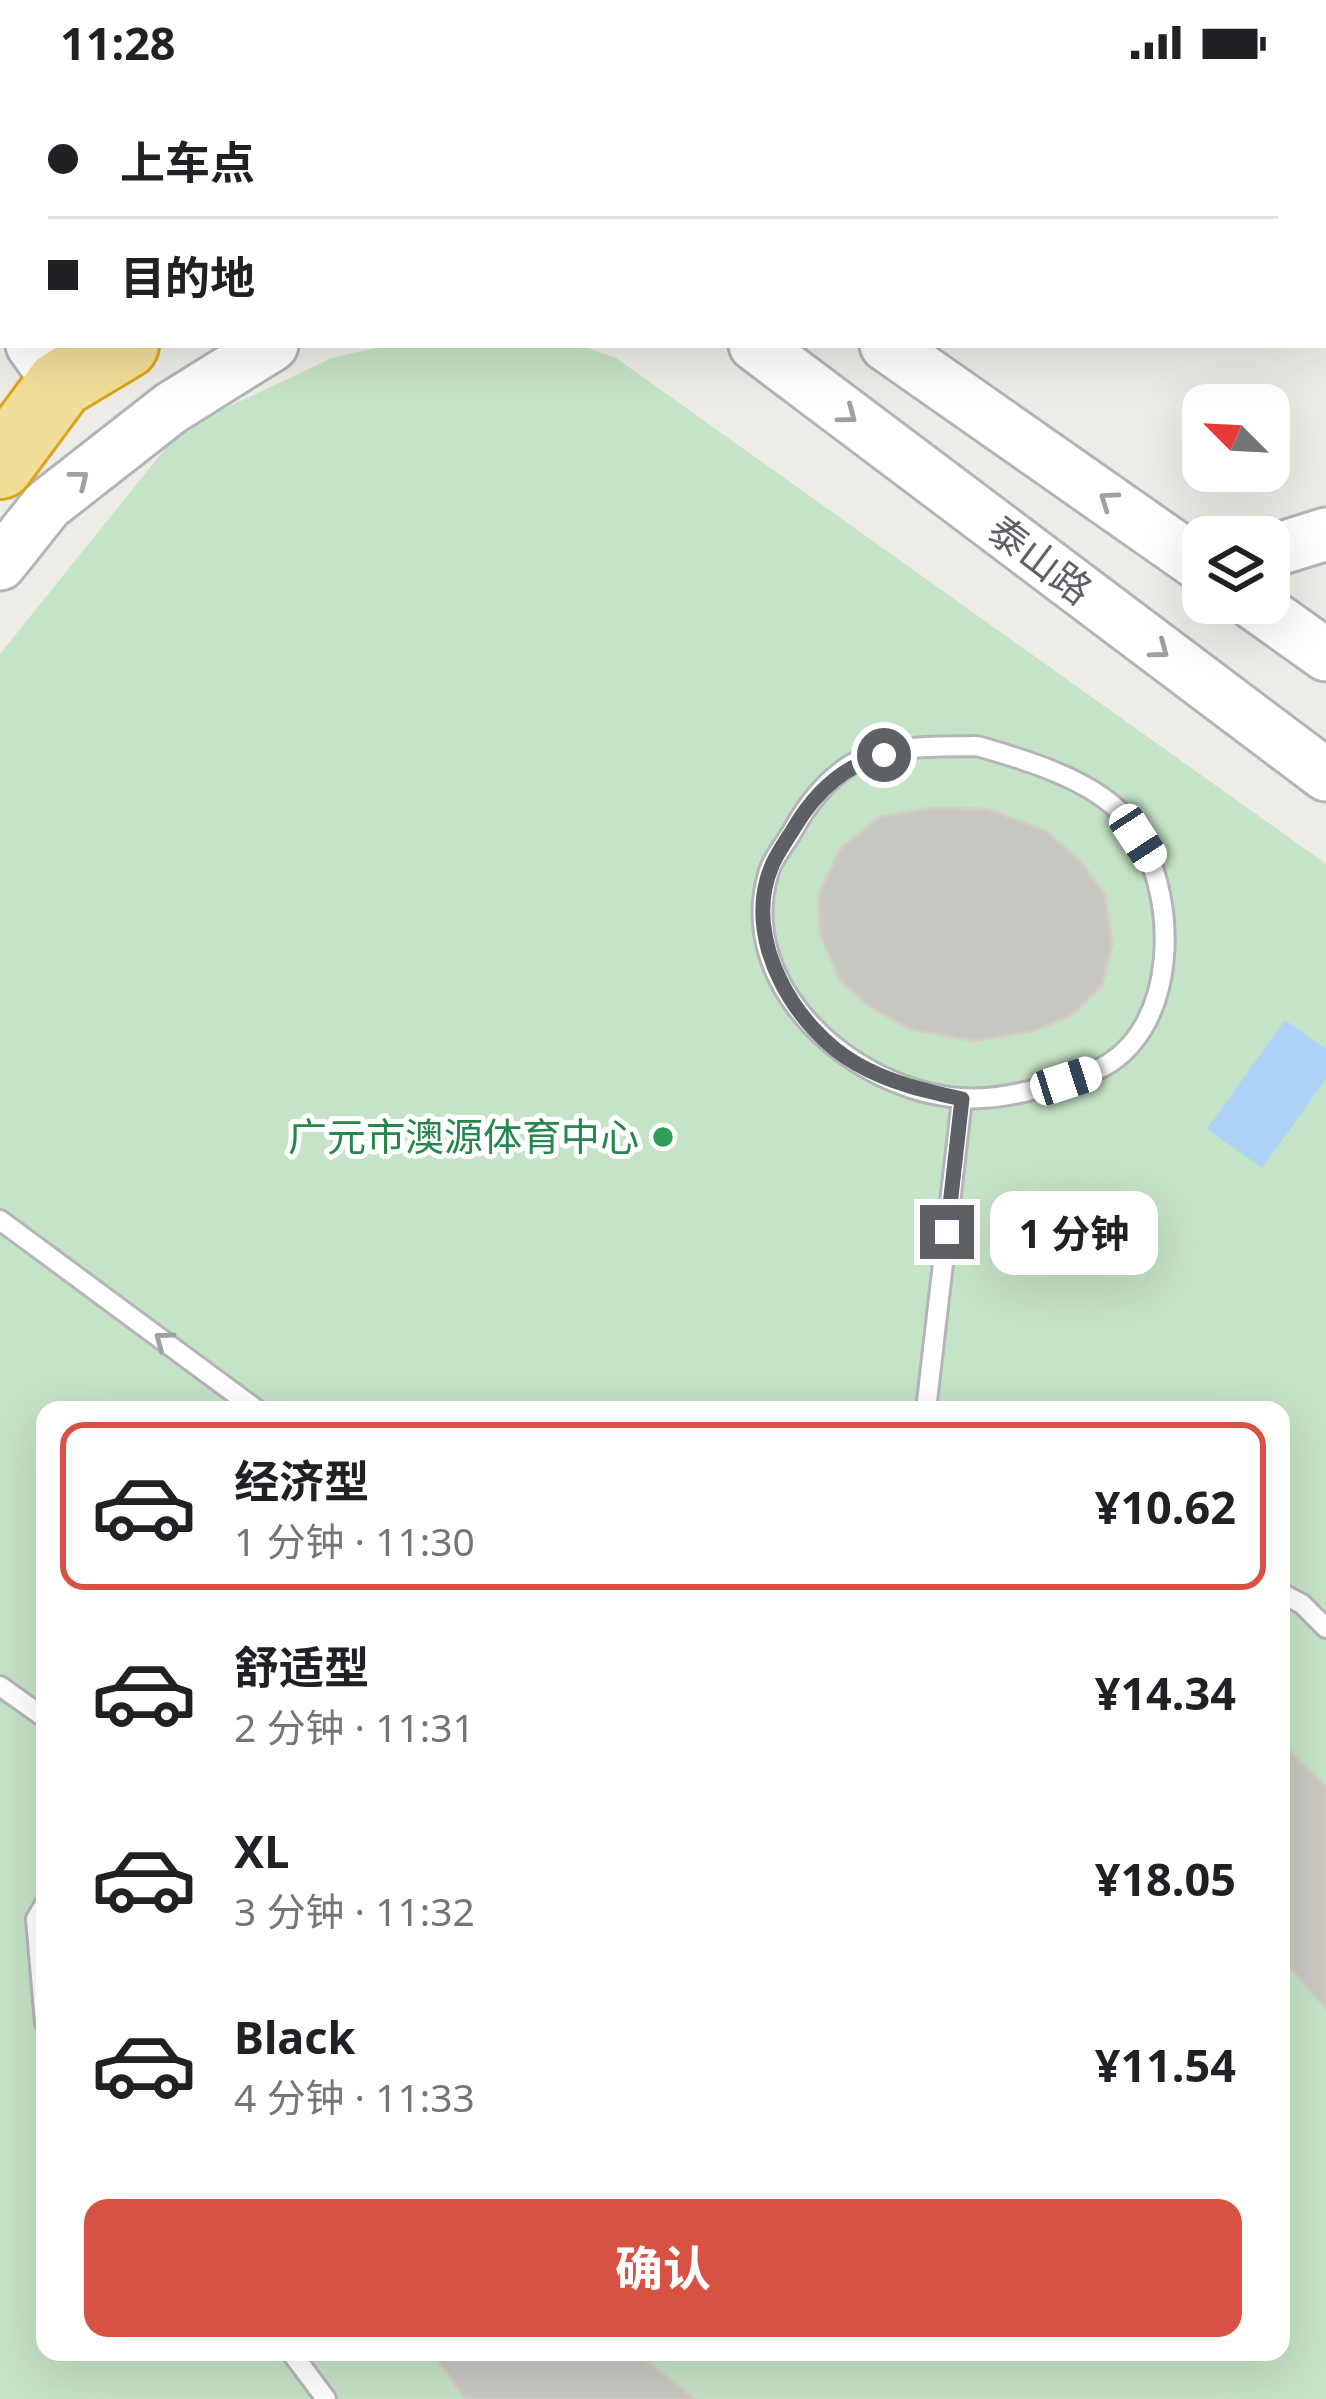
<!DOCTYPE html>
<html lang="zh">
<meta charset="utf-8">
<style>
body{margin:0;font-family:"Noto Sans","Noto Sans SC",sans-serif;background:#f2f2f2;color:#202124;height:100vh;display:flex;flex-direction:column;font-size:45px;white-space:nowrap}
*{box-sizing:border-box;margin:0}
p{font-size:39px;color:#757577}
.icon{flex:none;width:66px;height:66px;fill:none;stroke:currentColor;stroke-width:2;stroke-linecap:round;stroke-linejoin:round}
.map{position:relative;flex:1;overflow:hidden}
.side{position:absolute;left:36px;top:1317px;width:1254px;height:960px;display:flex;flex-direction:column;background:#fff;border-radius:24px;box-shadow:0 12px 48px #0002}
.side>*{flex:none}
.banner{position:absolute;left:0px;top:0px;width:1326px;height:264px;box-shadow:0 12px 48px #0002;display:grid;align-content:center;height:264px;padding:0 48px;background:#fff}
.needle{width:78px;rotate:294deg}
.fabs{position:absolute;left:1182px;top:300px;display:grid;gap:24px}
.fabs a{display:grid;place-items:center;width:108px;height:108px;border-radius:24px;background:#fff;box-shadow:0 12px 48px #0002;font-size:60px}
.end{position:absolute;width:54px;height:54px;margin:-27px;border:15px solid #5d6064;background:#fff;box-shadow:0 0 0 6px #fff}
.from{border-radius:50%}
.bubble{position:absolute;height:84px;border-radius:24px;background:#fff;box-shadow:0 12px 48px #0002;font-size:39px;font-weight:700;line-height:84px;text-align:center}
.car{position:absolute;width:36px;height:72px;margin:-36px -18px;border-radius:15px;box-shadow:0 0 9px 3px #0007;background:linear-gradient(#fff 24%,#345 0 40%,#fff 0 76%,#345 0 86%,#fff 0)}
.banner b{display:flex;align-items:center;gap:42px;height:114px;font-size:45px}
.banner b+b{border-top:3px solid #e0e0e0}
.banner i{width:30px;height:30px;background:#202124}
ul{padding:21px 0 0;list-style:none}
li{display:flex;align-items:center;gap:36px;height:168px;margin:0 24px 18px;padding:0 24px;border:6px solid transparent;border-radius:24px}
li div{flex:1}
li b{display:block;font-size:45px}
li em{font-style:normal;font-weight:700}
li.current{border-color:#d75242}
li>.icon{width:108px;height:108px;stroke-width:1.5}
.button{display:flex;gap:24px;margin-top:auto;padding:24px 48px}
.button a{flex:1;height:138px;border-radius:24px;background:#d75242;color:#fff;font-size:48px;font-weight:700;line-height:138px;text-align:center}
.status{display:flex;justify-content:space-between;align-items:center;height:84px;padding:0 60px;background:#fff;direction:ltr}
.status svg{height:33px;fill:currentColor}
.map>svg:first-child{display:block}
.green{fill:#c5e3c6;fill-rule:evenodd}
.water{fill:#add4f6}
.building{fill:#c9c7c2;stroke:#d2cec4;stroke-width:3}
.lines{fill:none;stroke-linecap:round;stroke-linejoin:round}
.lane-casing{stroke:#b3b5b9;stroke-width:24}
.secondary-casing{stroke:#b2b4b9;stroke-width:57}
.highway-casing{stroke:#dca418;stroke-width:72}
.lane{stroke:#fff;stroke-width:18}
.secondary{stroke:#fff;stroke-width:51}
.highway{stroke:#f2de98;stroke-width:66}
.oneway{stroke:#9ea0a2}
.route{stroke:#5d6064;stroke-width:15}
.leisure-dot{fill:#2e9e5b;stroke:#fff;stroke-width:4.5}
.labels{text-anchor:middle;stroke-width:10;stroke-linejoin:round;paint-order:stroke}
.street-label{font-size:39px;fill:#5d6064;stroke:#fff}
.leisure-label{font-size:39px;fill:#27864d;stroke:#fff;text-anchor:end}
</style>
<div class="status"><b>11:28</b><svg viewBox="0 0 49 12"><path d="M0 12V9h3v3zM5 12V6h3v6zM10 12V3h3v9zM15 12V0h3v12zM26 1h20v11H26zM47 4h2v5h-2z"/></svg></div>
<div class="map">
<svg width="1326" height="2315" viewBox="0 0 1326 2315">
<rect width="100%" height="100%" fill="#eeece6"/>
<path class="green" d="M388 261H580L616 274 1326 780V2315H0V570L181 345 332 274ZM45 1326H1281V2268H45Z"/>
<path class="water" d="M1285 936 1326 965V995L1262 1084 1207 1045Z"/>
<path class="building" d="M1326 91V222H1323V92Z
M930 724 987 725 1046 747 1082 779 1105 811 1112 860 1102 901 1072 931 1033 947 974 957 910 945 869 922 840 896 820 850 819 810 840 765 880 733Z
M1281 1658 1326 1703V1924L1281 1874Z
M431 2268H635L695 2315H466Z"/>
<g class="lines">
<defs>
<path id="lane" d="M977 662C1023 675 1091 695 1124 732 1183 799 1184 959 1086 990 1046 1003 1003 1017 961 1014 854 1007 733 902 769 787 773 774 785 760 792 748 806 722 826 696 852 680 887 660 938 663 977 662Z
M0 1136 257 1326
M926 1326 962 1015
M1281 1509 1302 1520 1326 1544
M0 1602 45 1634
M45 1820 36 1835 45 1939
M291 2268 326 2315"/>
<path id="secondary" d="M541 0 542 3
M578 0 579 3
M0 181 3 180
M32 261 60 300
M755 261 1326 691
M886 261 1203 483
M1269 468 1326 450
M0 480 47 421 171 324 272 261
M1253 519 1326 571"/>
<path id="highway" d="M632 3 641 0
M794 3 804 0
M0 381 60 300 125 261"/>
</defs>
<use href="#lane" class="lane-casing"/>
<use href="#secondary" class="secondary-casing"/>
<use href="#highway" class="highway-casing"/>
<use href="#lane" class="lane"/>
<use href="#secondary" class="secondary"/>
<use href="#highway" class="highway"/>
</g>
<defs><path id="oneway-chevron" d="M-2-3.5L2.5 0L-2 3.5" fill="none" stroke-width="1.6" stroke-linecap="round" stroke-linejoin="round" transform="scale(3)"/></defs>
<g class="oneway">
<use href="#oneway-chevron" transform="translate(848 331) rotate(37)"/>
<use href="#oneway-chevron" transform="translate(80 395) rotate(-38)"/>
<use href="#oneway-chevron" transform="translate(1108 416) rotate(-145)"/>
<use href="#oneway-chevron" transform="translate(1160 566) rotate(37)"/>
<use href="#oneway-chevron" transform="translate(163 1256) rotate(-143)"/>
</g>
<g class="lines">
<path class="route" d="M884 671C844 681 816 707 794 744 787 756 776 770 771 784 742 855 795 945 857 980 890 999 926 1007 962 1015L947 1148"/>
</g>
<circle class="leisure-dot" cx="663" cy="1053" r="12"/>
<g class="labels">
<g class="street-label">
<text transform="translate(1040 476) rotate(37)" y="14">泰山路</text>
</g>
<g class="leisure-label">
<text x="639" y="1067">广元市澳源体育中心</text>
</g>
</g>
</svg>
<div class="fabs">
<a><svg class="needle" viewBox="-14 -14 28 28"><path d="M0-13l5 13h-10z" fill="#e53935"/><path d="M0 13l5-13h-10z" fill="#757577"/></svg></a>
<a><svg class="icon" aria-label="layers" viewBox="0 0 24 24"><path d="M12 4l9 5-9 5-9-5zM3 14l9 5 9-5"/></svg></a>
</div>
<i class="end from" style="left:884px;top:671px"></i>
<i class="end" style="left:947px;top:1148px"></i>
<div class="bubble" style="left:990px;top:1107px;width:168px">1 分钟</div>
<i class="car" style="left:1138px;top:754px;rotate:147deg"></i>
<i class="car" style="left:1066px;top:997px;rotate:72deg"></i>
<div class="banner">
<b><i class="from"></i>上车点</b>
<b><i></i>目的地</b>
</div>
<section class="side">
<ul>
<li class="current"><svg class="icon" aria-label="car" viewBox="0 0 24 24"><path d="M5 17H2v-5l4-1 3-4h7l3 4 3 1v5h-3M9 17h6M6 11h13"/><circle cx="7" cy="17" r="2"/><circle cx="17" cy="17" r="2"/></svg><div><b>经济型</b><p>1 分钟 · 11:30</p></div><em>¥10.62</em></li>
<li><svg class="icon" aria-label="car" viewBox="0 0 24 24"><path d="M5 17H2v-5l4-1 3-4h7l3 4 3 1v5h-3M9 17h6M6 11h13"/><circle cx="7" cy="17" r="2"/><circle cx="17" cy="17" r="2"/></svg><div><b>舒适型</b><p>2 分钟 · 11:31</p></div><em>¥14.34</em></li>
<li><svg class="icon" aria-label="car" viewBox="0 0 24 24"><path d="M5 17H2v-5l4-1 3-4h7l3 4 3 1v5h-3M9 17h6M6 11h13"/><circle cx="7" cy="17" r="2"/><circle cx="17" cy="17" r="2"/></svg><div><b>XL</b><p>3 分钟 · 11:32</p></div><em>¥18.05</em></li>
<li><svg class="icon" aria-label="car" viewBox="0 0 24 24"><path d="M5 17H2v-5l4-1 3-4h7l3 4 3 1v5h-3M9 17h6M6 11h13"/><circle cx="7" cy="17" r="2"/><circle cx="17" cy="17" r="2"/></svg><div><b>Black</b><p>4 分钟 · 11:33</p></div><em>¥11.54</em></li>
</ul>
<div class="button"><a>确认</a></div>
</section>
</div>
